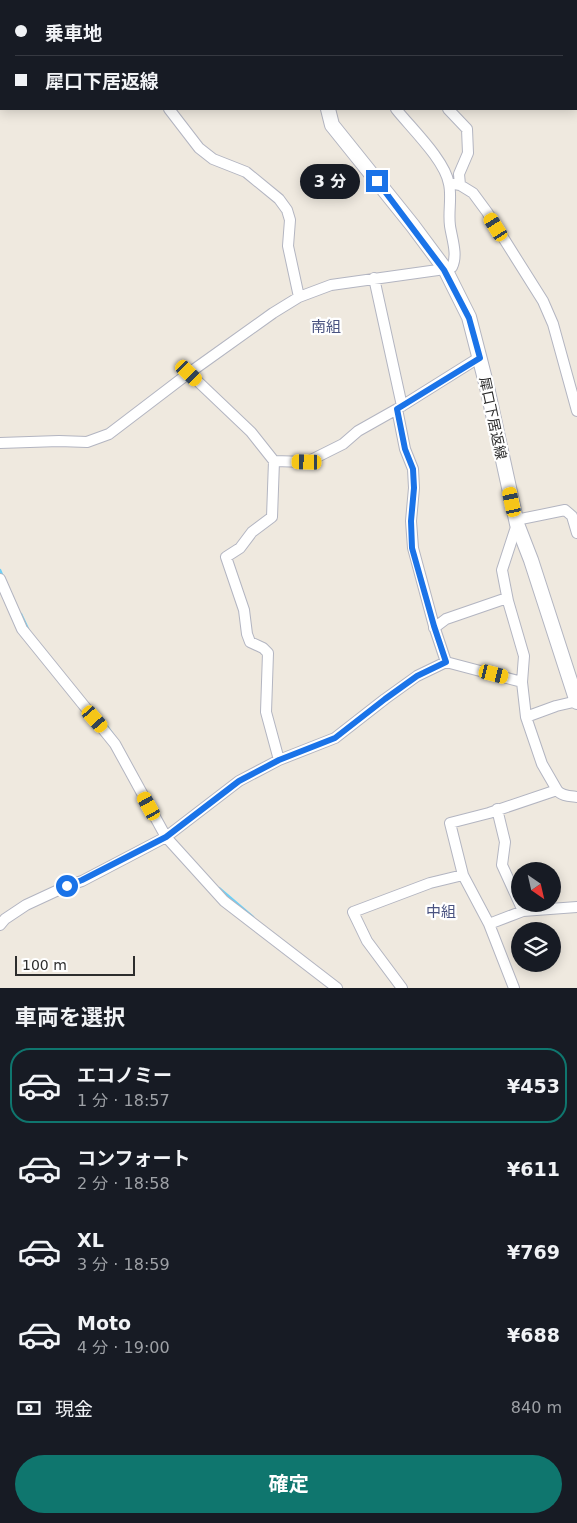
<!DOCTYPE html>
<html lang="ja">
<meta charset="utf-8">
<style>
body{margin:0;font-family:"DejaVu Sans","Noto Sans JP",sans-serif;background:#20242c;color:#f1f3f6;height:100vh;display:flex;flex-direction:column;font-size:19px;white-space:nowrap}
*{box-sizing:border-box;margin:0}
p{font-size:16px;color:#9ea1a6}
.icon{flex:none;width:28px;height:28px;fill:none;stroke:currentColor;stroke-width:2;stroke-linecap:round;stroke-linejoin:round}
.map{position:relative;height:988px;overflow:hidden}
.side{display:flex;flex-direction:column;background:#171b24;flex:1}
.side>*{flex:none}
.top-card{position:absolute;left:0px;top:0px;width:578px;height:110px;box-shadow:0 2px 12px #0003;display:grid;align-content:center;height:110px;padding:0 15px;background:#171b24}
.needle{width:32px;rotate:146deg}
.buttons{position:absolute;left:511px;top:862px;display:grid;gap:10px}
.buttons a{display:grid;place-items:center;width:50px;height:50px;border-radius:50%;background:#171b24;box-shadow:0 2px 12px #0003;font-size:25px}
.scale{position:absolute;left:15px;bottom:12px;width:120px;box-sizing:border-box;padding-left:5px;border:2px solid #2d2d2d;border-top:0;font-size:14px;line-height:18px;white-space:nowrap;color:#2d2d2d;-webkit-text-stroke:4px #fff;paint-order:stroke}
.end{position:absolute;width:22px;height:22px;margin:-11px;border:6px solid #1a73e8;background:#fff;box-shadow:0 0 0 2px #fff}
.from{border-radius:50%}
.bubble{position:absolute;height:35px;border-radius:18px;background:#171b24;box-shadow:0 2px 12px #0003;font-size:16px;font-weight:700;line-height:35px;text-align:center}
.car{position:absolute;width:15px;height:30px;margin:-15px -8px;border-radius:6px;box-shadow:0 0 4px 1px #0007;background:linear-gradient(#f5c518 24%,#345 0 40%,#f5c518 0 76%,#345 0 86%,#f5c518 0)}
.top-card b{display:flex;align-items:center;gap:18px;height:48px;font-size:19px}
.top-card b+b{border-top:1px solid #363941}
.top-card i{width:12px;height:12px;background:#f1f3f6}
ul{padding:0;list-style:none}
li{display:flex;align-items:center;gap:15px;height:75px;margin:0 10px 8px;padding:0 5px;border:2px solid transparent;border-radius:20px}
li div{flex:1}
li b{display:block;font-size:19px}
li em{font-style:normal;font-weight:700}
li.on{border-color:#0f766e}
li>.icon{width:45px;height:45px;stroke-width:1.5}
h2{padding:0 15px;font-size:22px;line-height:60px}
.pay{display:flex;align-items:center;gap:12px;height:55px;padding:0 15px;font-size:19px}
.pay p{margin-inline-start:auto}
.cta{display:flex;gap:10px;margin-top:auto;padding:10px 15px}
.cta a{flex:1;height:58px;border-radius:30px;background:#0f766e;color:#fff;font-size:20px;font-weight:700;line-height:58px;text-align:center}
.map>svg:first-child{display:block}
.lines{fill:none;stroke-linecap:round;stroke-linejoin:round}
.stream{stroke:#6ecff5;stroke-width:2.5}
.minor-casing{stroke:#b3b5c1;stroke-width:12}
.secondary-casing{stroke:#b3b5c1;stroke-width:16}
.minor{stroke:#fff;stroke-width:10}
.secondary{stroke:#fff;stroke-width:14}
.route{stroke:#1a73e8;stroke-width:6}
.labels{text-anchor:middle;stroke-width:4.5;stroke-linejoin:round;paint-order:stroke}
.street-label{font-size:14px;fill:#2d2d2d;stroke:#fff}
.neighbourhood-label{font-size:15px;fill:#4a5381;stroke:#fff}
</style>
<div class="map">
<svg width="577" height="988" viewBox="0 0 577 988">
<rect width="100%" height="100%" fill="#efe9df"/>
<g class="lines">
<path class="stream" d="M0 570 3 577
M21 614 29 631
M104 722 114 736
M219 888 253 917"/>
<defs>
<path id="minor" d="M95 0 96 1
M412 1V0
M169 109 199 148 213 159 246 172 279 199 287 210 290 220 288 246 299 297
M448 109 467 129 468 153 459 174 460 185
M449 183 460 185 473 193 487 212 543 301 553 324 577 411
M374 278 402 406
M189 373 251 432 274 461
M0 443 59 441 87 442 109 434 189 373 273 313 299 297 331 285 445 269 452 267C458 255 452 239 450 226 448 212 452 197 449 184 445 160 411 128 396 109
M516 520 565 510 572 516 577 533
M517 524 502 570 508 601 524 656 522 682 526 717 542 764 557 790C561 796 570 796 577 797
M0 579 22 629 115 744 166 837 224 901 337 988
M434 628 446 619 507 598
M446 662 434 626 413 548 411 521 414 488 413 469 405 449 397 409 480 357
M526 717 556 706 577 701
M279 760 266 712 268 653 263 648 250 642 247 634 244 610 226 557 240 548 252 532 272 517 274 461 307 462 343 444 358 431 397 409
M497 809 505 842 502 865 523 911
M489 924 523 911 577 907
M0 925 5 919 26 905 67 886 82 881 166 837 239 781 279 760 335 738 385 699 417 676 446 662 522 682
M402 988 367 941 353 912 430 883 463 875
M514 988 489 924 463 875 450 823 489 813 557 790"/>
<path id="secondary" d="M297 0 298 1
M328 109 332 125 413 226 445 269 469 317 487 387 517 524 531 560 577 702"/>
</defs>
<use href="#minor" class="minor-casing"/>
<use href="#secondary" class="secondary-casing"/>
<use href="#minor" class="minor"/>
<use href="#secondary" class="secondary"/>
</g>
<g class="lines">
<path class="route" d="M67 886 82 880 166 837 239 781 279 760 335 738 385 699 417 676 446 662 434 626 412 548 411 521 414 488 413 469 405 449 397 409 480 358 469 318 444 270 377 181"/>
</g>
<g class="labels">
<g class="street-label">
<text transform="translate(493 418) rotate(78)" y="5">犀口下居返線</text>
</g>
<g class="neighbourhood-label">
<text x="326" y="332">南組</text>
<text x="441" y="917">中組</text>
</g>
</g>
</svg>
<div class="buttons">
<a><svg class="needle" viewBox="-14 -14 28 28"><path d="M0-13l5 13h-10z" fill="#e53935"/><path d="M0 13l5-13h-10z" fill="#9ea1a6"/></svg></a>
<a><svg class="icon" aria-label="layers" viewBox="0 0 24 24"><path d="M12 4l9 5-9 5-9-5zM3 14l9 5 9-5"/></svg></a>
</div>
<div class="scale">100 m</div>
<i class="end from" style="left:67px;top:886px"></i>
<i class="end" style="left:377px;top:181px"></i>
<div class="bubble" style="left:300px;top:164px;width:60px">3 分</div>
<i class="car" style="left:496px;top:227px;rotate:328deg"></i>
<i class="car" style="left:189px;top:373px;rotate:134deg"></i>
<i class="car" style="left:307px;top:462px;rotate:271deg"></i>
<i class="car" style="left:512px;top:502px;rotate:348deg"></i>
<i class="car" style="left:494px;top:674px;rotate:104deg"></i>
<i class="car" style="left:95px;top:719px;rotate:139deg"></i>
<i class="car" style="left:149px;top:806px;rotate:331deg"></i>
<div class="top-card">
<b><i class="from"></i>乗車地</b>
<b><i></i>犀口下居返線</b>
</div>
</div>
<section class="side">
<h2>車両を選択</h2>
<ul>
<li class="on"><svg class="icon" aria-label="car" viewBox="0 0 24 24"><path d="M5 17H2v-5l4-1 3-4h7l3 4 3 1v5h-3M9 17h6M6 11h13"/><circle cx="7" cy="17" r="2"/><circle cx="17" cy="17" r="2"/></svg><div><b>エコノミー</b><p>1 分 · 18:57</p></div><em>¥453</em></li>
<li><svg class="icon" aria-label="car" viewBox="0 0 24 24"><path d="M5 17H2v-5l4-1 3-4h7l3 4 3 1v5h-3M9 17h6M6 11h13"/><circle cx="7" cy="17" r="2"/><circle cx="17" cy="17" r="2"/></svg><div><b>コンフォート</b><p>2 分 · 18:58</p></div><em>¥611</em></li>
<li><svg class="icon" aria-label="car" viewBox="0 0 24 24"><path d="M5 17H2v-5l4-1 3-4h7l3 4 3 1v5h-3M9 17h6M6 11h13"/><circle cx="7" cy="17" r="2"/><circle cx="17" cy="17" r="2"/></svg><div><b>XL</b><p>3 分 · 18:59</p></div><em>¥769</em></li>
<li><svg class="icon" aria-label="car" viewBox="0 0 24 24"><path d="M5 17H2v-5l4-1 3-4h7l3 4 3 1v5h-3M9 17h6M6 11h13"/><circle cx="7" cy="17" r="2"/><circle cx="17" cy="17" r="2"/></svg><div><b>Moto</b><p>4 分 · 19:00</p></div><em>¥688</em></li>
</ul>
<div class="pay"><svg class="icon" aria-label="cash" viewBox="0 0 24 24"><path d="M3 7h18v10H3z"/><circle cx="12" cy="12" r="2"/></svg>現金<p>840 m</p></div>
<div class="cta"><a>確定</a></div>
</section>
